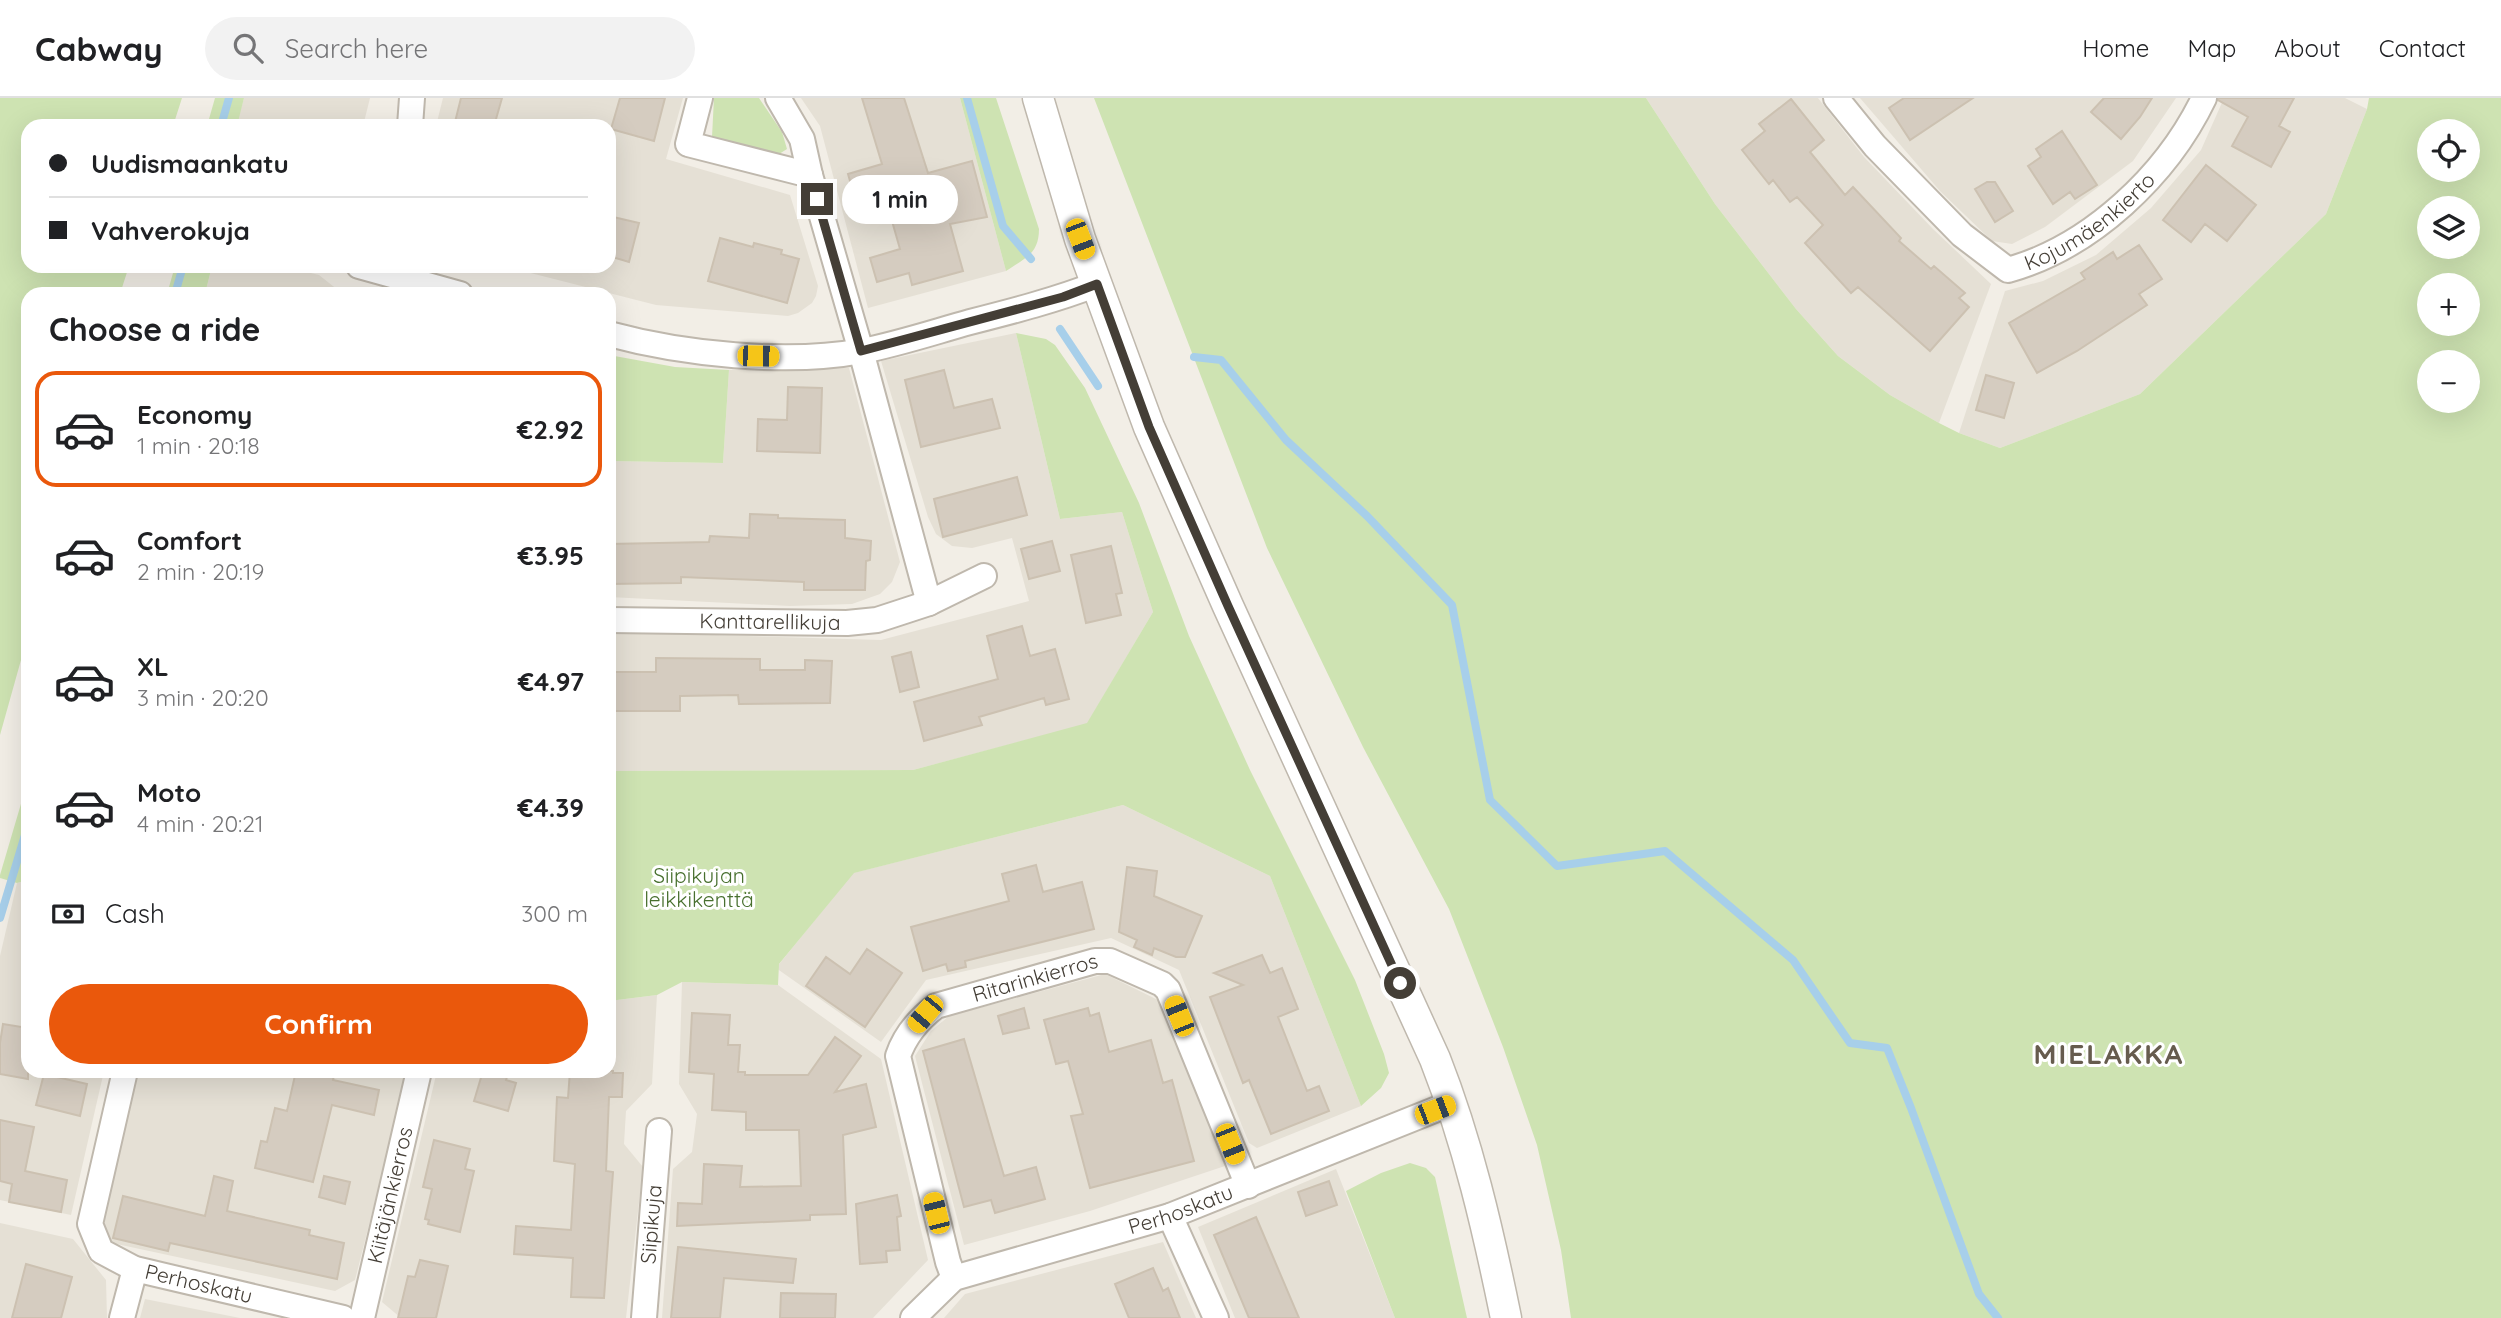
<!DOCTYPE html>
<meta charset="utf-8">
<style>
body{margin:0;font-family:Quicksand,sans-serif;background:#f2f2f2;color:#202124;height:100vh;display:flex;flex-direction:column;font-size:26px;white-space:nowrap}
*{box-sizing:border-box;margin:0}
p{font-size:23px;color:#757577}
.icon{flex:none;width:38px;height:38px;fill:none;stroke:currentColor;stroke-width:2;stroke-linecap:round;stroke-linejoin:round}
.map{position:relative;flex:1;overflow:hidden}
.drawer{position:absolute;left:21px;top:189px;width:595px;height:791px;display:flex;flex-direction:column;background:#fff;border-radius:21px;box-shadow:0 7px 28px #0002}
.drawer>*{flex:none}
.banner{position:absolute;left:21px;top:21px;width:595px;height:154px;border-radius:21px;box-shadow:0 7px 28px #0002;display:grid;align-content:center;height:154px;padding:0 28px;background:#fff}
.controls{position:absolute;left:2417px;top:21px;display:grid;gap:14px}
.controls a{display:grid;place-items:center;width:63px;height:63px;border-radius:50%;background:#fff;box-shadow:0 7px 28px #0002;font-size:35px}
.end{position:absolute;width:32px;height:32px;margin:-16px;border:9px solid #443e36;background:#fff;box-shadow:0 0 0 4px #fff}
.from{border-radius:50%}
.bubble{position:absolute;height:49px;border-radius:24px;background:#fff;box-shadow:0 7px 28px #0002;font-size:23px;font-weight:800;line-height:49px;text-align:center}
.car{position:absolute;width:21px;height:42px;margin:-21px -10px;border-radius:9px;box-shadow:0 0 5px 2px #0007;background:linear-gradient(#f5c518 24%,#345 0 40%,#f5c518 0 76%,#345 0 86%,#f5c518 0)}
.banner b{display:flex;align-items:center;gap:24px;height:66px;font-size:26px}
.banner b+b{border-top:2px solid #e0e0e0}
.banner i{width:18px;height:18px;background:#202124}
ul{padding:0;list-style:none}
li{display:flex;align-items:center;gap:21px;height:116px;margin:0 14px 10px;padding:0 14px;border:4px solid transparent;border-radius:21px}
li div{flex:1}
li b{display:block;font-size:26px}
li em{font-style:normal;font-weight:800}
li.on{border-color:#ea580c}
li>.icon{width:63px;height:63px;stroke-width:1.5}
h2{padding:0 28px;font-size:32px;line-height:84px}
.pay{display:flex;align-items:center;gap:18px;height:77px;padding:0 28px;font-size:26px}
.pay p{margin-inline-start:auto}
.button{display:flex;gap:14px;margin-top:auto;padding:14px 28px}
.button a{flex:1;height:80px;border-radius:42px;background:#ea580c;color:#fff;font-size:28px;font-weight:800;line-height:80px;text-align:center}
header{display:flex;align-items:center;gap:42px;box-sizing:border-box;height:98px;padding:0 35px;background:#fff;border-bottom:2px solid #e0e0e0}
header strong{font-size:33px}
nav{display:flex;gap:38px;margin-inline-start:auto;font-size:24px}
.search{width:490px;height:63px;background:#f2f2f2;display:flex;align-items:center;gap:18px;box-sizing:border-box;padding:0 24px;border-radius:38px;color:#757577;font-size:26px}
.map>svg:first-child{display:block}
.residential{fill:#e5e0d5}
.green{fill:#cee3b2;fill-rule:evenodd}
.lines{fill:none;stroke-linecap:round;stroke-linejoin:round}
.stream{stroke:#a7cfea;stroke-width:8}
.building{fill:#d5ccc0;stroke:#ccc1b1;stroke-width:2}
.minor-casing{stroke:#bfb8ad;stroke-width:28}
.tertiary-casing{stroke:#bfb8ad;stroke-width:33}
.minor{stroke:#fff;stroke-width:24}
.tertiary{stroke:#fff;stroke-width:30}
.route{stroke:#443e36;stroke-width:9}
.labels{text-anchor:middle;stroke-width:6;stroke-linejoin:round;paint-order:stroke}
.street-label{font-size:21px;fill:#443e36;stroke:#fff}
.park-label{font-size:21px;fill:#48702f;stroke:#fff}
.district-label{font-size:28px;font-weight:bold;letter-spacing:2px;fill:#665c4e;stroke:#fff}
</style>
<header>
<strong>Cabway</strong>
<div class="search"><svg class="icon" aria-label="search" viewBox="0 0 24 24"><circle cx="10" cy="10" r="6"/><path d="M15 15l6 6"/></svg>Search here</div>
<nav><a>Home</a><a>Map</a><a>About</a><a>Contact</a></nav>
</header>
<div class="map">
<svg width="2501" height="1220" viewBox="0 0 2501 1220">
<rect width="100%" height="100%" fill="#f2eee6"/>
<path class="residential" d="M244 0H370L363 28H236Z
M443 0H683L666 61 790 97 818 188 816 198 812 205 798 215 788 218 656 207 503 168H609V28H436Z
M801 0H960L1006 173 868 210 820 28Z
M1646 0H1818L1864 59 1933 131 1991 186 1939 325 1890 297 1838 258 1796 211 1715 106Z
M1860 0H2176L2133 63 2045 129 2012 146 1992 143 1940 93Z
M2224 0H2345L2367 11 2326 116 2140 296 2000 350 1959 335 2005 193 2043 183 2096 157 2151 110 2201 52Z
M212 168H283L319 177 343 196H205Z
M1016 235 1060 421 1122 414 1153 514 1087 626 913 672 609 673V534L881 542 1029 503 1012 440 972 450 952 448 936 436 928 419 881 263Z
M849 270 900 464 892 484 880 496 852 506 790 508 609 499V363L723 365 729 272Z
M1123 707 1270 778 1361 1008 1257 1050 1249 1045 1179 872 1111 840 926 882 881 944 776 870 853 775Z
M28 782V973H104L71 1117 0 1102V858L17 785Z
M1105 876 1160 903 1225 1068 1090 1113 964 1147 915 958 931 933 949 918Z
M682 884 778 887 881 961 928 1162 873 1220H662L673 1071 692 1054 697 1016 679 986Z
M657 897 652 986 626 1013 624 1046 643 1069 626 1220H401L382 1204 437 973H609V903Z
M138 973H408L355 1182 335 1193 112 1145 102 1132Z
M1336 1071 1395 1220H1235L1198 1129Z
M0 1125 73 1141 106 1182 107 1220H0Z
M1163 1144 1196 1220H944L965 1196Z
M145 1201 240 1220H140Z"/>
<path class="green" d="M0 0H182L173 28H28V168H129L120 196H28V537L0 637Z
M215 0H244L237 28H207Z
M714 0H759L782 34 787 51 776 58 712 39Z
M960 0H996L1039 131C1039 156 1025 160 1006 173Z
M1094 0H1646L1715 106 1796 211 1838 258 1890 297 1939 325 1959 335 2000 350 2140 296 2326 116 2367 11 2369 0H2501V1220H1571L1561 1152 1537 1047 1503 949 1449 811 1363 649 1267 450ZM2429 33H2468V72H2429ZM2429 110H2468V149H2429ZM2429 187H2468V226H2429ZM2429 264H2468V303H2429Z
M175 168H212L205 196H167Z
M1016 235 1046 241 1055 247 1085 290 1139 405 1189 538 1250 672 1355 882 1384 956 1389 975 1381 990 1361 1008 1270 778 1123 707 854 775 779 866 778 887 682 884 657 897 609 903V673L913 672 1087 625 1153 514 1122 414 1060 421Z
M609 257 675 269 729 272 723 365 609 363Z
M28 682V782L17 785 0 780V777Z
M1410 1065 1426 1070 1435 1079 1467 1220H1395L1346 1093 1381 1075Z"/>
<g class="lines">
<path class="stream" d="M967 0 1003 128 1031 161
M221 28 229 0
M175 196 183 168
M1060 231 1098 288
M1194 259 1221 262 1286 342 1367 418 1452 507 1490 702 1557 768 1665 753 1793 862 1850 945 1887 950 1911 1010 1979 1196 1998 1220
M0 820 28 727"/>
</g>
<path class="building" d="M461 0H502L494 28H454Z
M620 0H665L654 43 611 31Z
M862 0H904L928 75 972 63 987 119 950 126 963 173 912 187 909 175 877 184 870 160 900 151 886 102 858 111 848 76 882 66Z
M1904 0H1973L1910 42 1889 10Z
M2104 0H2152L2140 19 2121 41 2091 14Z
M2219 0H2294L2279 28 2290 34 2271 69 2232 48 2248 19 2218 2Z
M1791 1 1824 42 1810 54 1845 97 1853 89 1901 140 1899 143 1931 171 1934 168 1965 195 1959 200 1969 209 1930 253 1858 189 1851 195 1805 145 1823 127 1797 99 1790 104 1773 82 1769 86 1742 52 1765 33 1759 26Z
M2062 33 2097 87 2075 101 2070 94 2053 106 2028 68 2041 59 2036 51Z
M2206 67 2256 107 2227 143 2205 126 2191 144 2163 122Z
M1987 84H1995L2013 113 1995 124 1975 91Z
M609 118 639 125 629 164 609 158Z
M720 140 753 149 754 145 782 152 781 156 799 161 787 205 708 183Z
M2139 147 2162 181 2139 196 2147 207 2077 253 2037 275 2009 225 2085 181 2081 175 2113 154 2117 161Z
M944 272 954 310 992 301 1000 330 921 349 905 282Z
M1986 277 2014 285 2004 320 1976 312Z
M788 289 822 290 820 355 757 353 758 321 787 322Z
M1017 379 1027 417 943 439 934 401Z
M750 416 778 417V420L845 422V440L871 443 870 462 866 463 865 492H804V484L681 479V485L609 486V446L709 444 710 438 749 440Z
M1052 443 1060 473 1029 481 1021 451Z
M1111 448 1122 495 1116 496 1121 517 1086 525 1071 457Z
M1022 528 1030 558 1055 551 1069 601 1046 607 1044 600 979 619 982 627 924 643 914 604 998 581 987 538Z
M911 554 919 589 900 594 892 559Z
M656 560 760 561V572H805V562L832 563 830 605 739 606 738 597 680 598V613H612V574H656Z
M1036 767 1043 794 1082 784 1094 831 965 863 966 869 948 873 946 866 923 873 911 829 1009 803 1002 776Z
M1127 769 1157 773 1154 798 1202 818 1185 859H1176L1154 850 1152 857 1134 849 1137 842 1119 834Z
M867 851 902 875 865 929 806 888 826 859 850 876Z
M1262 857 1270 875 1282 870 1298 911 1278 919 1307 993 1319 988 1329 1013 1271 1036 1249 982 1243 985 1210 899 1243 887 1214 875Z
M1024 910 1029 930 1003 936 998 918Z
M1088 910 1090 918 1099 915 1109 954 1151 942 1163 985 1172 982 1194 1063 1090 1090 1071 1018 1083 1016 1068 963 1056 966 1044 922Z
M692 915 730 917 728 947H740L738 974H745V977H808L835 939 861 958 835 994 866 986 876 1029 843 1037 846 1116 810 1117V1122L677 1128 678 1105 702 1106 704 1066 742 1068 740 1089 801 1088 799 1032H746V1014L712 1012 714 976 689 974Z
M3 926 28 930V981L0 976V945Z
M964 941 1004 1078 1036 1069 1045 1101 995 1115 991 1102 964 1109 923 953Z
M296 973H335L333 982 379 992 374 1017 332 1007 313 1084 255 1070 261 1043 267 1044 275 1010 287 1013Z
M483 973H509L506 982 516 985 508 1013 474 1003Z
M570 973H613V975H623L622 999H609L606 1073 613 1074 604 1200 571 1199 573 1160 514 1156 516 1128 571 1132 575 1066 554 1063 557 999 568 1000Z
M44 976 87 986 80 1018 36 1007Z
M0 1022 34 1029 25 1073 67 1082 61 1114 9 1104 12 1086 0 1083Z
M434 1042 470 1051 465 1071 474 1073 460 1134 428 1126 429 1122 425 1121 432 1091 423 1089Z
M214 1078 233 1083 227 1113 310 1132 309 1137 344 1145 337 1181 170 1145 168 1153 113 1140 123 1098 205 1118Z
M324 1078 350 1084 345 1106 319 1099Z
M1329 1083 1337 1107 1306 1118 1298 1094Z
M897 1097 901 1118 897 1119 900 1152 886 1153 887 1164 860 1166 856 1106Z
M1256 1119 1299 1220H1249L1214 1137Z
M678 1149 796 1161 793 1185 724 1180 720 1220H671Z
M420 1162 448 1168 436 1220H398L408 1178 415 1179Z
M26 1166 72 1179 61 1220H12Z
M1153 1170 1163 1193 1168 1190 1180 1220H1129L1115 1186Z
M781 1195 836 1196 835 1220H780Z"/>
<g class="lines">
<defs>
<g id="minor">
<path d="M700 0 688 46 810 77"/>
<path d="M778 0 802 41 810 77 861 253 929 505 984 478"/>
<path id="s1" d="M1836 0 1875 48 1962 137 2008 172C2091 149 2167 77 2204 0"/>
<path d="M410 28 412 0"/>
<path d="M359 168 460 196"/>
<path d="M609 236C683 256 786 267 862 253 898 246 934 234 970 224 1013 213 1056 202 1097 186"/>
<path id="s2" d="M609 522 847 525 877 522 929 505"/>
<path id="s3" d="M125 973 90 1126 101 1153 135 1171 343 1220"/>
<path d="M1170 1118 1216 1220"/>
<path id="s4" d="M954 1180 948 1164 898 958C905 937 919 921 936 908L1095 863H1110L1162 886 1168 892 1248 1088"/>
<path d="M122 1220 135 1171"/>
<path id="s5" d="M362 1220 419 973"/>
<path id="s6" d="M644 1220 659 1033"/>
<path id="s7" d="M913 1220 954 1180 1170 1118 1452 1005"/>
</g>
<path id="tertiary" d="M1038 0 1080 141 1149 329 1228 508 1435 961C1468 1045 1488 1132 1506 1220"/>
</defs>
<use href="#minor" class="minor-casing"/>
<use href="#tertiary" class="tertiary-casing"/>
<use href="#minor" class="minor"/>
<use href="#tertiary" class="tertiary"/>
</g>
<g class="lines">
<path class="route" d="M817 101 861 253 1063 199 1097 186 1149 329 1228 508 1400 885"/>
</g>
<g class="labels">
<g class="street-label">
<text dy="7" stroke="none"><textPath href="#s1" startOffset="340">Kojumäenkierto</textPath></text>
<text dy="7" stroke="none"><textPath href="#s2" startOffset="161">Kanttarellikuja</textPath></text>
<text dy="7" stroke="none"><textPath href="#s4" startOffset="396">Ritarinkierros</textPath></text>
<text dy="7" stroke="none"><textPath href="#s5" startOffset="126">Kiitäjänkierros</textPath></text>
<text dy="7" stroke="none"><textPath href="#s7" startOffset="294">Perhoskatu</textPath></text>
<text dy="7" stroke="none"><textPath href="#s6" startOffset="94">Siipikuja</textPath></text>
<text dy="7" stroke="none"><textPath href="#s3" startOffset="290">Perhoskatu</textPath></text>
</g>
<g class="park-label">
<text x="699" y="785">Siipikujan<tspan x="699" dy="24">leikkikenttä</tspan></text>
</g>
<g class="district-label">
<text x="2109" y="966">MIELAKKA</text>
</g>
</g>
</svg>
<div class="controls">
<a><svg class="icon" aria-label="locate" viewBox="0 0 24 24"><circle cx="12" cy="12" r="6"/><path d="M12 2v4M12 18v4M2 12h4M18 12h4"/></svg></a>
<a><svg class="icon" aria-label="layers" viewBox="0 0 24 24"><path d="M12 4l9 5-9 5-9-5zM3 14l9 5 9-5"/></svg></a>
<a>+</a>
<a>−</a>
</div>
<i class="end from" style="left:1400px;top:885px"></i>
<i class="end" style="left:817px;top:101px"></i>
<div class="bubble" style="left:842px;top:77px;width:116px">1 min</div>
<i class="car" style="left:1080px;top:141px;rotate:159deg"></i>
<i class="car" style="left:758px;top:258px;rotate:91deg"></i>
<i class="car" style="left:925px;top:916px;rotate:220deg"></i>
<i class="car" style="left:1179px;top:918px;rotate:338deg"></i>
<i class="car" style="left:1435px;top:1012px;rotate:69deg"></i>
<i class="car" style="left:1230px;top:1046px;rotate:158deg"></i>
<i class="car" style="left:936px;top:1115px;rotate:346deg"></i>
<div class="banner">
<b><i class="from"></i>Uudismaankatu</b>
<b><i></i>Vahverokuja</b>
</div>
<section class="drawer">
<h2>Choose a ride</h2>
<ul>
<li class="on"><svg class="icon" aria-label="car" viewBox="0 0 24 24"><path d="M5 17H2v-5l4-1 3-4h7l3 4 3 1v5h-3M9 17h6M6 11h13"/><circle cx="7" cy="17" r="2"/><circle cx="17" cy="17" r="2"/></svg><div><b>Economy</b><p>1 min · 20:18</p></div><em>€2.92</em></li>
<li><svg class="icon" aria-label="car" viewBox="0 0 24 24"><path d="M5 17H2v-5l4-1 3-4h7l3 4 3 1v5h-3M9 17h6M6 11h13"/><circle cx="7" cy="17" r="2"/><circle cx="17" cy="17" r="2"/></svg><div><b>Comfort</b><p>2 min · 20:19</p></div><em>€3.95</em></li>
<li><svg class="icon" aria-label="car" viewBox="0 0 24 24"><path d="M5 17H2v-5l4-1 3-4h7l3 4 3 1v5h-3M9 17h6M6 11h13"/><circle cx="7" cy="17" r="2"/><circle cx="17" cy="17" r="2"/></svg><div><b>XL</b><p>3 min · 20:20</p></div><em>€4.97</em></li>
<li><svg class="icon" aria-label="car" viewBox="0 0 24 24"><path d="M5 17H2v-5l4-1 3-4h7l3 4 3 1v5h-3M9 17h6M6 11h13"/><circle cx="7" cy="17" r="2"/><circle cx="17" cy="17" r="2"/></svg><div><b>Moto</b><p>4 min · 20:21</p></div><em>€4.39</em></li>
</ul>
<div class="pay"><svg class="icon" aria-label="cash" viewBox="0 0 24 24"><path d="M3 7h18v10H3z"/><circle cx="12" cy="12" r="2"/></svg>Cash<p>300 m</p></div>
<div class="button"><a>Confirm</a></div>
</section>
</div>
